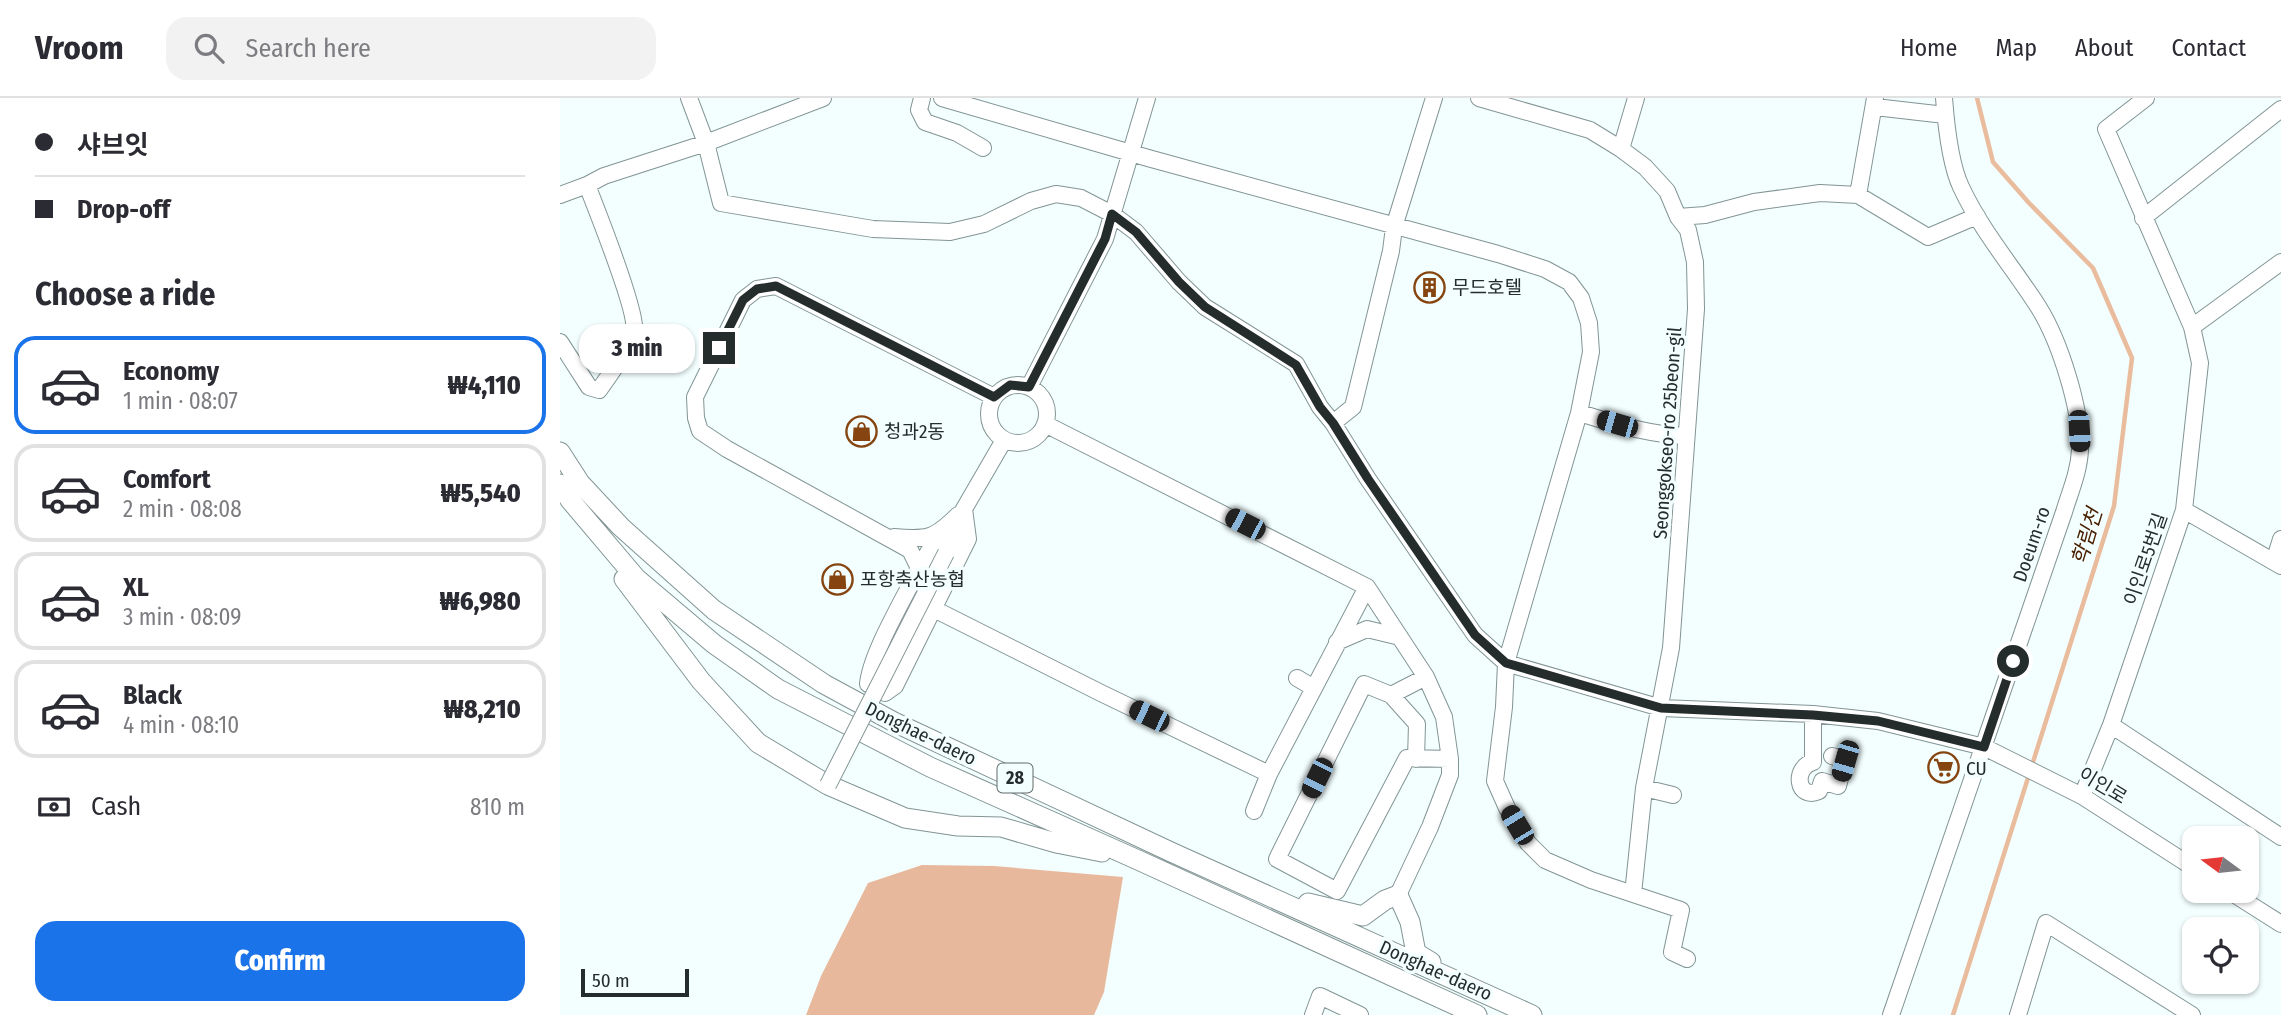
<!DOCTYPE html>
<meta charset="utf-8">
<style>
body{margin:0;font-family:"Fira Sans Condensed","Noto Sans KR",sans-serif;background:#f2f2f3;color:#2b2b33;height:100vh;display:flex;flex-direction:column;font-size:26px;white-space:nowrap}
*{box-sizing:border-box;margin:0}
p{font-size:23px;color:#7c7c81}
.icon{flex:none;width:38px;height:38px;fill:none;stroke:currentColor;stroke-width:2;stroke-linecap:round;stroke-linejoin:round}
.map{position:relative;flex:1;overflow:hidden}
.details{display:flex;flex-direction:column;background:#fff;width:560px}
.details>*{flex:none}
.top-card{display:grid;align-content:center;height:154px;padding:0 35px;background:#fff}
.needle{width:46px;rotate:285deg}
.fabs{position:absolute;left:1622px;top:728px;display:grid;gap:14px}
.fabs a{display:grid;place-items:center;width:77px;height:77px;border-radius:14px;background:#fff;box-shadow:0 2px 5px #0004;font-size:35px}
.scale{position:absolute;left:21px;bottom:18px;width:108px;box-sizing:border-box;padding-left:7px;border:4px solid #252c2c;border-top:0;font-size:19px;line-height:24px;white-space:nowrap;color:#252c2c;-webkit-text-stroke:5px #f3fefe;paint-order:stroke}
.end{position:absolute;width:32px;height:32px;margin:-16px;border:9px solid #252c2c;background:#fff;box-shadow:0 0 0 4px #fff}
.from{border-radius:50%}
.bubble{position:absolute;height:49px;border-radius:21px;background:#fff;box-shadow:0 2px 5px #0004;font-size:23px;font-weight:800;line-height:49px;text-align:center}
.car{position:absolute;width:21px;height:42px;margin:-21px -10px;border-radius:9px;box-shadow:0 0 5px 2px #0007;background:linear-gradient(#222 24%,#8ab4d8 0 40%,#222 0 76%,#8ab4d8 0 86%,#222 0)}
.top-card b{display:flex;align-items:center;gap:24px;height:66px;font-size:26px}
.top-card b+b{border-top:2px solid #e1e1e2}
.top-card i{width:18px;height:18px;background:#2b2b33}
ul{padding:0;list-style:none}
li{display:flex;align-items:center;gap:21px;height:98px;margin:0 14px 10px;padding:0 21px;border:4px solid #e1e1e2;border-radius:21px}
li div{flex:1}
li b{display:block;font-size:26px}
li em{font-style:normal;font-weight:800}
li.active{border-color:#1a73e8}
li>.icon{width:63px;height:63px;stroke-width:1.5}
h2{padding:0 35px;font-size:32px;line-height:84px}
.pay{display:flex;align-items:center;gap:18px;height:77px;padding:0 35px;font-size:26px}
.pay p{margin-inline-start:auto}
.primary-button{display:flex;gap:14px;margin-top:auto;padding:14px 35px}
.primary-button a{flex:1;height:80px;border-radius:21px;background:#1a73e8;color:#fff;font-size:28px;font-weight:800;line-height:80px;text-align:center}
header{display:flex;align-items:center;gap:42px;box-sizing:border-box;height:98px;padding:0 35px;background:#fff;border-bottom:2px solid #e1e1e2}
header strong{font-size:33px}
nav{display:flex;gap:38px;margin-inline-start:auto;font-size:24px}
.search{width:490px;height:63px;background:#f2f2f3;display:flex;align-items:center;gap:18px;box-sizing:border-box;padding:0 24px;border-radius:21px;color:#7c7c81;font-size:26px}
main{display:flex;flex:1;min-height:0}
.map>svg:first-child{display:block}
.forest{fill:#e7b89b}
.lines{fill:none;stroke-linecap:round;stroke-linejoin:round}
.stream{stroke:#eabc9e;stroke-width:4.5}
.minor-casing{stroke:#829494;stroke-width:18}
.major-casing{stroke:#829494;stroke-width:21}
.minor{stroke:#fff;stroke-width:16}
.major{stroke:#fff;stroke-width:19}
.minor-bridge-casing{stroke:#829494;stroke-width:18;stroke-linecap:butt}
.minor-bridge{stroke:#fff;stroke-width:16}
.route{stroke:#252c2c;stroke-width:9}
.labels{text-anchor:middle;stroke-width:7;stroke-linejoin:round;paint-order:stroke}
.shield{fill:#f3fefe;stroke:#636b6b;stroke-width:2}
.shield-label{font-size:18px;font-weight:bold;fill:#252c2c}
.poi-label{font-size:19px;fill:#252c2c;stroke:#f3fefe;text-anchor:start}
.street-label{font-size:19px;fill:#252c2c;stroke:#f3fefe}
.water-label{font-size:21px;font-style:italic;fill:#4a2000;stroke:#f3fefe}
</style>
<header>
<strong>Vroom</strong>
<div class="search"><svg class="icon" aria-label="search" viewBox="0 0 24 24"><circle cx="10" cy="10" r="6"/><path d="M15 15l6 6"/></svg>Search here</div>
<nav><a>Home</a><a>Map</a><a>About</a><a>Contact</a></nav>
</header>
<main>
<section class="details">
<div class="top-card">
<b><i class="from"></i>샤브잇</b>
<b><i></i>Drop-off</b>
</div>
<h2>Choose a ride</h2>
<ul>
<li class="active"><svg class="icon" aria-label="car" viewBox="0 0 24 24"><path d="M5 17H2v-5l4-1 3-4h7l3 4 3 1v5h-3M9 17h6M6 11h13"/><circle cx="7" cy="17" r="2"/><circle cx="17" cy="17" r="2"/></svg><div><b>Economy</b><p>1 min · 08:07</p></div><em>₩4,110</em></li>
<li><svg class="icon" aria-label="car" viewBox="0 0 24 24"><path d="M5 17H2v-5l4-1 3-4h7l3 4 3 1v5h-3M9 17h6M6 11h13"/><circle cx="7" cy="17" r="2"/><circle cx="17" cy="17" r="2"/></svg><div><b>Comfort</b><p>2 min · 08:08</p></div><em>₩5,540</em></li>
<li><svg class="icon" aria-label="car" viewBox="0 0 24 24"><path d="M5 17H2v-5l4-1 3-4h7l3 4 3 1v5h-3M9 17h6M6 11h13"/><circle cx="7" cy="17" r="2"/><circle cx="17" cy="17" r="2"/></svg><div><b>XL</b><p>3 min · 08:09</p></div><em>₩6,980</em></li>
<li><svg class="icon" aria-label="car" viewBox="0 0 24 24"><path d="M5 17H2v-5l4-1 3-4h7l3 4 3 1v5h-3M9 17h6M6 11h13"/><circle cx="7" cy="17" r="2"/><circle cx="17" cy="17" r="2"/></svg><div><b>Black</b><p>4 min · 08:10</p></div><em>₩8,210</em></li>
</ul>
<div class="pay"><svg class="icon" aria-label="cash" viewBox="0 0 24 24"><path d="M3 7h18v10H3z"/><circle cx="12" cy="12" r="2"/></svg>Cash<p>810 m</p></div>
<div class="primary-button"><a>Confirm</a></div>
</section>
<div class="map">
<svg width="1721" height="917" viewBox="0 0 1721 917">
<rect width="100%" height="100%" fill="#f3fefe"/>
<path class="forest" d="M362 767 434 768 563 779 544 894 534 917H246L261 878 308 785Z"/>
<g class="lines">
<path class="stream" d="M1393 917 1554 408 1572 260 1533 170 1469 105 1433 64 1417 0"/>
<defs>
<path id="minor" d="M129 0 146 45 161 105 313 131 390 134 424 126 471 103 496 96 521 100 552 116 576 134 619 184 645 209 736 266 760 309 773 325 808 381 915 537 946 565 1101 610 1253 616 1318 623 1424 649 1522 698 1634 770
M362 0 359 12 365 24 397 35 423 50
M382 0 588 60 938 156 985 171 1009 184 1021 200 1029 225 1031 254 1019 315 946 565 944 609 935 683 947 710 968 745 985 762 1031 782 1121 812 1112 854 1127 861
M919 0 1030 32 1061 51 1085 69 1107 93 1118 119 1128 132 1135 164 1136 211 1111 550 1084 690 1073 796
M1315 9 1385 17
M1061 51 1076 0
M0 97 27 87 44 78 146 45 263 0
M1298 97 1315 0
M1118 119 1145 117 1194 104 1260 95 1298 97 1368 139 1417 118
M1583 120 1721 11
M1632 229 1721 164
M0 244 29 289 39 292C49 278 72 247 74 231 77 213 36 110 27 87
M429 316a29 29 0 1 1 58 0a29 29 0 1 1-58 0Z
M469 289 545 141 587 0
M1019 315C1054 325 1089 337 1126 338
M773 325 793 309 831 153 834 129 874 0
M485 326 807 489 866 579 884 619 890 661V677L870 729 838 797
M1624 412 1721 468
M334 439C367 442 374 441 398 417
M386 455 404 411 444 342
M1714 464 1721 441
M359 470 379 436
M374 511 541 595 709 676 807 489
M777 544 807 531 840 539
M866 579 831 597 804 586 717 761 777 793 847 660 890 661
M737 580 754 590
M308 586C311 555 344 501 359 470L350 452 167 351 140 333 136 320 135 299 183 202 197 191 216 188 434 299
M325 595 335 588 408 441 404 411
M831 597 857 626 856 661
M1253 616V664C1233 669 1236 703 1259 693L1262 683 1278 688 1285 662 1272 658
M1551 627 1721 739
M1084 690 1113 697
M1522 698 1551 627 1624 412 1640 265 1632 229 1546 31 1586 0
M694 713 709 676
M1669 793 1721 826
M753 917 760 898 800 917
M1331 917 1504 414C1510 394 1519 374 1520 352 1522 313 1500 244 1479 210 1453 169 1422 134 1401 89 1390 66 1386 26 1384 0
M1458 917 1486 825 1632 917"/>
<path id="major" d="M0 354 20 385 61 429 154 512 264 586 334 624 611 754 972 917
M0 386 10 402 76 480 154 546 218 591 370 669 578 762 917 917
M64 481 141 583 198 645 268 687 345 720 398 728 441 729 496 745 542 754
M748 805 803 818 825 802 838 797 850 824 856 855 871 864"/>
</defs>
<use href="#minor" class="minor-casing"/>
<use href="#major" class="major-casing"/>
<use href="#minor" class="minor"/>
<use href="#major" class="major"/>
<defs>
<path id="minor-bridge" d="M268 687 386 455"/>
</defs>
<use href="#minor-bridge" class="minor-bridge-casing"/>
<use href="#minor-bridge" class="minor-bridge"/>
</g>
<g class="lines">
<path class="route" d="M159 250 183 202 197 191 216 188 434 299 450 287 469 289 545 141 552 116 576 134 619 184 645 209 736 267 760 309 773 325 808 381 915 537 946 565 1101 610 1253 617 1318 623 1424 649 1453 563"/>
</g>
<defs>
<symbol id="building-ring" viewBox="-11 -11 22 22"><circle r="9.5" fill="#f3fefe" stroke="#864510" stroke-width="1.5"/><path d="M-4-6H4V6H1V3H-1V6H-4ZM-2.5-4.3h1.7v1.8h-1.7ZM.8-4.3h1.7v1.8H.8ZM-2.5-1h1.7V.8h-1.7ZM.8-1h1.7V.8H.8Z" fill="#864510"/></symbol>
<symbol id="shop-ring" viewBox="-11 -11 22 22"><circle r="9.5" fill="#f3fefe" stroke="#864510" stroke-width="1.5"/><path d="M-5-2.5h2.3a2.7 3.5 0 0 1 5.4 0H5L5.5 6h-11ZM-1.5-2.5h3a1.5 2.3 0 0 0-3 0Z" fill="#864510"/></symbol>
<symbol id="supermarket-ring" viewBox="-11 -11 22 22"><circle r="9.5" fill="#f3fefe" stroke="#864510" stroke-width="1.5"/><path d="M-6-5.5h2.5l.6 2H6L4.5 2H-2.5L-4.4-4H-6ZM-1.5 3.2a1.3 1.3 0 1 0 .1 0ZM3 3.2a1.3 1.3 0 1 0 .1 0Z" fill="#864510"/></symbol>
</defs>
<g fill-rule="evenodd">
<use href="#building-ring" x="852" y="172" width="35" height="35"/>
<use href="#shop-ring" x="284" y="316" width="35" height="35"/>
<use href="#shop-ring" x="260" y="464" width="35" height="35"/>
<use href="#supermarket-ring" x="1366" y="652" width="35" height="35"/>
</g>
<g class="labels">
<rect class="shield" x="437.5" y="665.5" width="35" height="29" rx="5"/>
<g class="shield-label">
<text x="455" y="686">28</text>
</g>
<g class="poi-label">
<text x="892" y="196">무드호텔</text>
<text x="324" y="340">청과2동</text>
<text x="300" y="488">포항축산농협</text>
<text x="1406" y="677">CU</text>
</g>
<g class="street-label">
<text transform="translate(1107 335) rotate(-86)" y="7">Seonggokseo-ro 25beon-gil</text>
<text transform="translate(1471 446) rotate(-71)" y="7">Doeum-ro</text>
<text transform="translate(1585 461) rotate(-71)" y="7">이인로5번길</text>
<text transform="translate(361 635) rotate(26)" y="7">Donghae-daero</text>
<text transform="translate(1543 687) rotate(31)" y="7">이인로</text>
<text transform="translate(876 872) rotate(24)" y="7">Donghae-daero</text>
</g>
<g class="water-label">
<text transform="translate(1527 439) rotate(-73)" y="7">학림천</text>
</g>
</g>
</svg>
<div class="fabs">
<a><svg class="needle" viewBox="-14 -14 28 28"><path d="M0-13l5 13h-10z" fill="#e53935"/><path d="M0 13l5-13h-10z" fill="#7c7c81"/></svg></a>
<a><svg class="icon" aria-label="locate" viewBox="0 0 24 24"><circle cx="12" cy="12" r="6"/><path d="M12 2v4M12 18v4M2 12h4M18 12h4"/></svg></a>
</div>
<div class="scale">50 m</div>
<i class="end from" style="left:1453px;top:563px"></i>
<i class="end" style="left:159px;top:250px"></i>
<div class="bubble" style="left:19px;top:226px;width:116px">3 min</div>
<i class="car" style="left:1057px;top:326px;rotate:286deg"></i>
<i class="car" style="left:1519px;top:333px;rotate:177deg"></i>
<i class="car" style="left:685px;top:426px;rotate:297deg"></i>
<i class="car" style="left:589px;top:618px;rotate:296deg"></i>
<i class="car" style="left:1285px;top:663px;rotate:196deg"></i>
<i class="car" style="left:757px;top:680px;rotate:206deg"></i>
<i class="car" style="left:957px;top:727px;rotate:329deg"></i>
</div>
</main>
